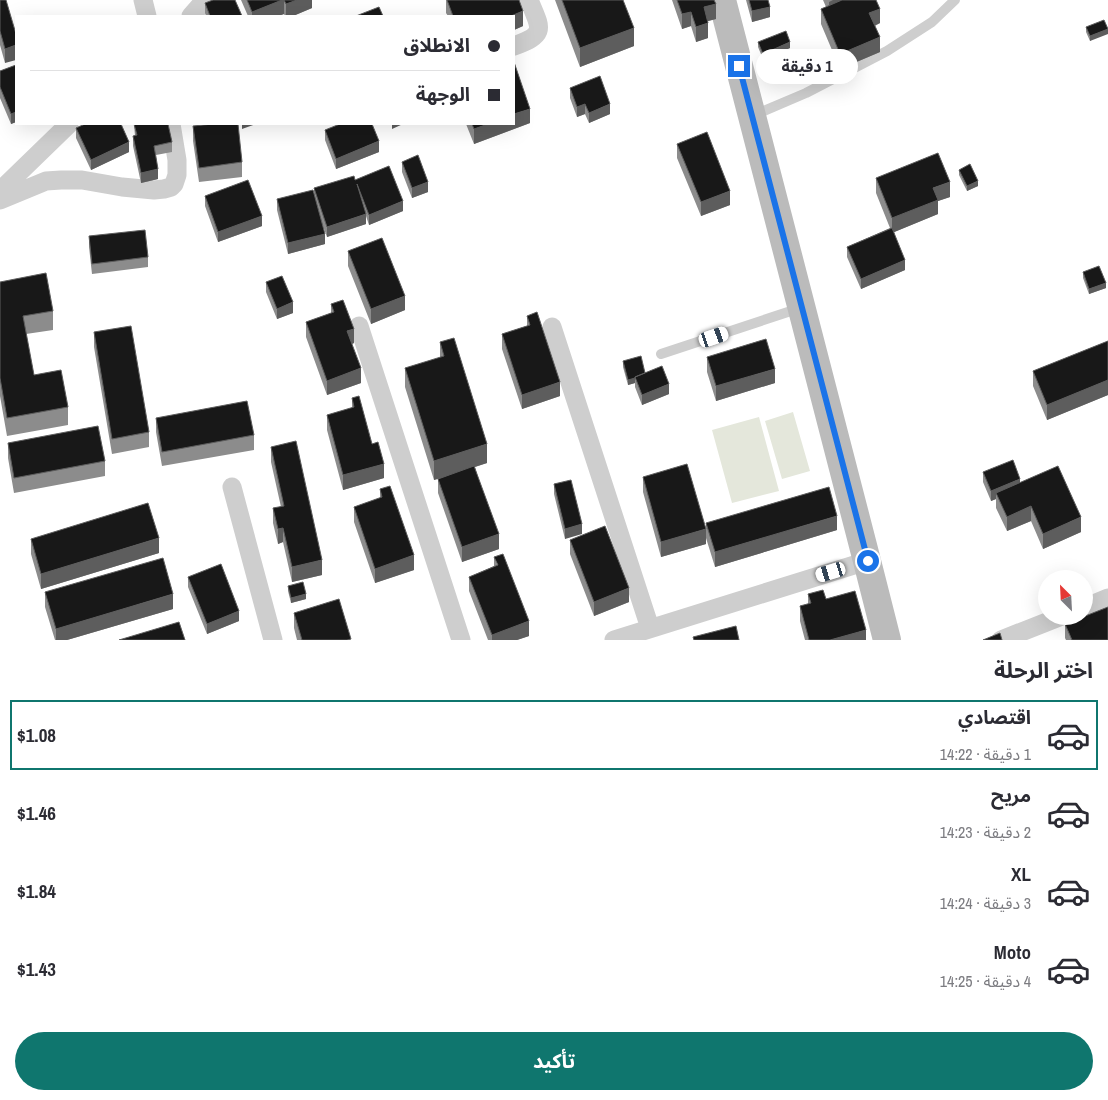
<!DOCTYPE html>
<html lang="ar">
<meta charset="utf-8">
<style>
body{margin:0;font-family:"Archivo Narrow","Noto Sans Arabic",sans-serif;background:#f7f7f7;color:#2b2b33;direction:rtl;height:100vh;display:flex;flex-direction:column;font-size:19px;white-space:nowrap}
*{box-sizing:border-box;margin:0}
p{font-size:16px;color:#7c7c81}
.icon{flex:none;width:28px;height:28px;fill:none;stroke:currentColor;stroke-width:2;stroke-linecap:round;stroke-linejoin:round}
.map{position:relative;height:640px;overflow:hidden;direction:ltr}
.sheet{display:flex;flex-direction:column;background:#fff;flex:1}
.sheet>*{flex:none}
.banner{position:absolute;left:15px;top:15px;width:500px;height:110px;border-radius:0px;box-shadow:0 5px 20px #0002;direction:rtl;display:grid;align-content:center;height:110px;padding:0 15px;background:#fff}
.needle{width:32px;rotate:336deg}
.controls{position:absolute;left:1038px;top:570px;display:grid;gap:10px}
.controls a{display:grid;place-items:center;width:55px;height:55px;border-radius:50%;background:#fff;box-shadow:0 5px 20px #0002;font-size:25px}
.end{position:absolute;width:22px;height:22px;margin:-11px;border:6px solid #1a73e8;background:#fff;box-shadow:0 0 0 2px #fff}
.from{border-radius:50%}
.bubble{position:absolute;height:35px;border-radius:18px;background:#fff;box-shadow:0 5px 20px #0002;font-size:16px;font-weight:700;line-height:35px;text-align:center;direction:rtl}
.car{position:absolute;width:15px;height:30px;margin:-15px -8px;border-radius:6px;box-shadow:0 0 4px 1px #0007;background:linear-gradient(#fff 24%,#345 0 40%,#fff 0 76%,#345 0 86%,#fff 0)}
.banner b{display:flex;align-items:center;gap:18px;height:48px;font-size:19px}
.banner b+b{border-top:1px solid #e1e1e2}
.banner i{width:12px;height:12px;background:#2b2b33}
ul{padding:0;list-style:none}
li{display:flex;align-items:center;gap:15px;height:70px;margin:0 10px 8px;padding:0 5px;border:2px solid transparent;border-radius:0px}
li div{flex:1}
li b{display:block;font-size:19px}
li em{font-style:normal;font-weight:700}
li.current{border-color:#0f766e}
li>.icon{width:45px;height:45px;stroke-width:1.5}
h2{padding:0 15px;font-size:22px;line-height:60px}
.primary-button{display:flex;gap:10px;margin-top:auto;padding:10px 15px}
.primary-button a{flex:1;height:58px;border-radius:30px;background:#0f766e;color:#fff;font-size:20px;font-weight:700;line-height:58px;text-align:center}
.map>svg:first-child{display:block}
.green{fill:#e4e7db}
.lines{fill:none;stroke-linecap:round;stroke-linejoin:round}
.service{stroke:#cecece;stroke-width:10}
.minor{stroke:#cecece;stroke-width:19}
.secondary{stroke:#bbb;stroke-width:28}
.wall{fill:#8c8c8c}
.shaded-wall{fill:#5d5d5d}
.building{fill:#181818;stroke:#5d5d5d}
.route{stroke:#1a73e8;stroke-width:6}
</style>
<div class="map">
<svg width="1108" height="640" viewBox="0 0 1108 640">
<rect width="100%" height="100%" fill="#fff"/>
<path class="green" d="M793 412 810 471 782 479 765 421Z
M759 417 779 491 732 503 712 430Z"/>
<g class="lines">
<path class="service" d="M752 116 806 93 887 51 932 22 955 0
M661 354 800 308"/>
<path class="minor" d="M143 0 147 16
M191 16 205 0
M514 46C547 34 541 29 529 0
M0 191 69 124
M0 200 46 181 61 180H82L122 187 154 190 164 189 171 187 174 184 177 175V160L171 124
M359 326 461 640
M552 327 650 628
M232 487 273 640
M1084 608 1108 598
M614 640 867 561
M1001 640 1062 616"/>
<path class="secondary" d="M722 0 867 561 887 640"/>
</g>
<path class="wall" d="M0 0 16 34 5 63 0 45Z
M241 0H312V8L293 16H285L284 14 278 16H248Z
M446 0H519L523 26 514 30V16H448L446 13Z
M555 0H623L634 46 580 67Z
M672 0H714L716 19 708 21V38L696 42 691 26 682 29Z
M746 0H768L770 17 752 22Z
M823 0H876L880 23 875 26 880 52 840 69 821 24V9L826 7Z
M205 3 242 16H206L205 13Z
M1086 27 1108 28 1090 41 1086 32Z
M758 42 790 48 763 59 758 47Z
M16 65V122L11 124 0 98V71Z
M570 88 610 114 589 123 585 114 577 117 570 98Z
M530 123 474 144 466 124H514Z
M134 124H168L172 142V152L156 155 158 179 141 183 133 146V136H135Z
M193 126 242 162V177L199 182 193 141Z
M76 128 129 152 91 170 76 138Z
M325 130 379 152 336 169 325 140Z
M677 144 730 205 701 216 677 158Z
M402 162 428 192 412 198 402 172Z
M959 170 978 186 967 191 959 175Z
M876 178 950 197 938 201V214L894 232 905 270 861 289 847 257V247L890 228 876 193Z
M355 180 403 211 369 225 366 216V224L327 237 323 226 325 244 288 254 277 210V199L314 193V188Z
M205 196 262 226 218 242 205 206Z
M89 236 148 257V267L92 274 89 247Z
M348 251 405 310 371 324 348 266Z
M1083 272 1106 288 1089 294 1083 278Z
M0 282 53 311V330L26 334 34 375 68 407V425L7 436 0 396Z
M266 282 293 313 277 319 266 292Z
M331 304 354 343 352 344 361 383 327 395 306 337V322L331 313Z
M527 316 560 396 522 409 502 349V334L527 326Z
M94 332 149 432V447L112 454 94 347Z
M1108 341V395L1047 420 1033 386V371Z
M440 342 487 463 475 467 499 549 462 562 438 493V479L444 477 434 480 405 387V368L440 358Z
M707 357 775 383 716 401 707 372Z
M623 361 645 373 669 394 642 405 635 387V383L628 385 623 367Z
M352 398 372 444 384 478 343 490 327 430V415L352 408Z
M156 418 254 435V450L162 466 156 432Z
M8 443 105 461V476L14 493 8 458Z
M271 447 322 575 292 582 283 542 278 544 273 523V508L281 507 271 462Z
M983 472 1020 483 1081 532 1043 549 1031 521 1007 531 996 508V499L991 501 983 482Z
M643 477 706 544 661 557 643 492Z
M554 484 582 524 565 539 554 494Z
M380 489 414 570 375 583 354 522V507L380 498Z
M706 523 837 530 715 567 706 538Z
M31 539 159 553 41 589 31 554Z
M570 540 629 602 594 616 570 554Z
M494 557 529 636 517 640H488L469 591V577L494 566Z
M188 577 239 621 207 634 188 587Z
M288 586 306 599 291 603 288 591Z
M45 592 173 609 67 640H55L45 607Z
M808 594 826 599 866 640H805L800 621V606L808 604Z
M294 613 351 640H297L294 628Z
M1065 624 1108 640H1066L1065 638Z"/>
<path class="shaded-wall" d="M282 0H284V14L278 16H252V12Z
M297 0H312V8L293 16H286V4Z
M833 0H854L829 12V2Z
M716 4V19L704 22V7Z
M770 7V17L752 22V11Z
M880 9V23L869 28V13Z
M523 11V26L514 30V16H511Z
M691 12V26L682 29V14Z
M708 23V38L696 42V27Z
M634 28V46L580 67V48Z
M1108 29V34L1090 41V36Z
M880 37V52L840 69V54Z
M790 42V48L763 59V54Z
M16 45V60L5 63V49Z
M585 104V114L577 117V107Z
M610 104V114L589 123V113Z
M530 109V123L474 144V129L488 124H514V114Z
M16 112V122L11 124V114Z
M242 124H256L242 129Z
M392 124H403L392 129Z
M379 141V152L336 169V159Z
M129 142V152L91 170V160Z
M158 169V179L141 183V173Z
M978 181V186L967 191V186Z
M428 182V192L412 198V188Z
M950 182V197L938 201V214L892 233V218L933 188Z
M730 191V205L701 216V202Z
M403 201V211L369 225V215Z
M366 214V224L327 237V227Z
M262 216V226L218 242V232Z
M325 234V244L288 254V243Z
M905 260V270L861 289V279Z
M1106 283V288L1089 294V289Z
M405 296V310L371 324V309Z
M293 302V313L277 319V309Z
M354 329V343L347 346V331Z
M361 368V383L327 395V381Z
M775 369V383L716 401V386Z
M635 378V383L628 385V380Z
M1108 380V395L1047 420V405Z
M560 382V396L522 409V395Z
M669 384V394L642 405V395Z
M487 444V463L434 480V461Z
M384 464V478L343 490V475Z
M1020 479V489L996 493V499L991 501V491Z
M1031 506V521L1007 531V517Z
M837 516V530L715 567V552Z
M1081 517V532L1043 549V534Z
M582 524V534L565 539V529Z
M283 528V542L278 544V529Z
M706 529V544L661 557V542Z
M499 534V549L462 562V547Z
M159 538V553L41 589V574Z
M414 555V570L375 583V569Z
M322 560V575L292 582V567Z
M629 588V602L594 616V602Z
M173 594V609L67 640H56V629Z
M306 594V599L291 603V598Z
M239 611V621L207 634V624Z
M529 621V636L517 640H492V635Z
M866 630V640H830Z"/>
<path class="building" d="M0 0H6L16 34V45L5 49 0 31Z
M213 0H235L242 16H210L205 3Z
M247 0H282L252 12Z
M284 0H297L286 4Z
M447 0H519L523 11 511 16H453Z
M562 0H623L634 28 580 48Z
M677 0H714L716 4 704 7 708 23 696 27 691 12 682 14Z
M749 0H768L770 7 752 11Z
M842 0H876L880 9 869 13 880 37 840 54 821 9Z
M379 7 383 16H356Z
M1104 20 1108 29 1090 36 1086 27Z
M786 31 790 42 763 54 758 42Z
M514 62 530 109 514 114Z
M16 65V112L11 114 0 87V71Z
M600 76 610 104 589 113 585 104 577 107 570 88Z
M85 124H121L129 142 91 160 76 128Z
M134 124H168L172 142 154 146 158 169 141 173 133 136 137 135Z
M213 124H238L242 162 199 168 193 126Z
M340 124H372L379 141 336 159 325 130Z
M472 124H488L474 129Z
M707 132 730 191 701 202 677 144Z
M938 153 950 182 933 188 938 200 892 218 876 178Z
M418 155 428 182 412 188 402 162Z
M970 164 978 181 967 186 959 170Z
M389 166 403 201 369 215 357 184 366 214 327 227 314 188 354 176 355 180Z
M248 180 262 216 218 232 205 196Z
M313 190 325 234 288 243 277 199Z
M892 228 905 260 861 279 847 247Z
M145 230 148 257 92 264 89 236Z
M382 238 405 296 371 309 348 251Z
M1099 266 1106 283 1089 289 1083 272Z
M46 273 53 311 23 316 34 375 61 370 68 407 7 418 0 378V282Z
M282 276 293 302 277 309 266 282Z
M343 300 354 329 347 331 361 368 327 381 306 322 334 312 331 304Z
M537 312 560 382 522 395 502 334 530 325 527 316Z
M131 326 149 432 112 439 94 332Z
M454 338 487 444 434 461 405 368 444 356 440 342Z
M766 339 775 369 716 386 707 357Z
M1108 341V380L1047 405 1033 371Z
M641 356 645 373 635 377V378L628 380 623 361Z
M662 366 669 384 642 395 635 377Z
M359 396 372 444 378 442 384 464 343 475 327 415 354 407 352 398Z
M247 401 254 435 162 452 156 418Z
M98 426 105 461 14 478 8 443Z
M296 441 322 560 292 567 283 528 278 529 273 508 284 506 271 447Z
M1013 460 1020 479 991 491 983 472Z
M687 464 706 529 661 542 643 477Z
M474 466 499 534 462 547 438 479Z
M1058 466 1081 517 1043 534 1031 506 1007 517 996 493Z
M571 480 582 524 565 529 554 484Z
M390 486 414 555 375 569 354 507 382 497 380 489Z
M829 487 837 516 715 552 706 523Z
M148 503 159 538 41 574 31 539Z
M605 526 629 588 594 602 570 540Z
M503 554 529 621 492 635 469 577 498 565 494 557Z
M163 558 173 594 56 629 45 592Z
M221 564 239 611 207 624 188 577Z
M303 582 306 594 291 598 288 586Z
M823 590 826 599 855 591 866 630 830 640H809L800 606 811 603 808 594Z
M339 599 351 639 347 640H302L294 613Z
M1108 607V640H1072L1065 624Z
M179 622 185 640H119Z
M736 626 739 640H694L693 637Z
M1000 633 1002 640H983Z"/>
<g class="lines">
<path class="route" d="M739 66 868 561"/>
</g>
</svg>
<div class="controls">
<a><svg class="needle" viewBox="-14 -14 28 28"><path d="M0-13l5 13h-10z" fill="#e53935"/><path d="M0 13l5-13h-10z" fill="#7c7c81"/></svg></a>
</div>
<i class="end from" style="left:868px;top:561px"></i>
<i class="end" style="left:739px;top:66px"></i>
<div class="bubble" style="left:756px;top:49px;width:102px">1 دقيقة</div>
<i class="car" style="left:714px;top:337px;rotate:71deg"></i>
<i class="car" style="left:831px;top:572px;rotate:253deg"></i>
<div class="banner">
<b><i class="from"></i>الانطلاق</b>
<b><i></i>الوجهة</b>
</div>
</div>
<section class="sheet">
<h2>اختر الرحلة</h2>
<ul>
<li class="current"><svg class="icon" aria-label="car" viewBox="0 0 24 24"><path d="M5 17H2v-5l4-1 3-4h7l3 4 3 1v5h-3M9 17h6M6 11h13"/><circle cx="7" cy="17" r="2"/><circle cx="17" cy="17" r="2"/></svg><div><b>اقتصادي</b><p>1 دقيقة · 14:22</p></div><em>$1.08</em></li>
<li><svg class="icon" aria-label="car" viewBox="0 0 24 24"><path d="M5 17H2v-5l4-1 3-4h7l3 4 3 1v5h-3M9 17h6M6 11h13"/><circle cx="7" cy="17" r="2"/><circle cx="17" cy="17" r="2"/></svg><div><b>مريح</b><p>2 دقيقة · 14:23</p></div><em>$1.46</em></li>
<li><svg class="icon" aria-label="car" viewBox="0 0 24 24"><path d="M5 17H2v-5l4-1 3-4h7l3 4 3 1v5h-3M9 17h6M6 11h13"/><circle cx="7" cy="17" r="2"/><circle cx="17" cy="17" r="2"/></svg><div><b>XL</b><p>3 دقيقة · 14:24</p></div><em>$1.84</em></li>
<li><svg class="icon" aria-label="car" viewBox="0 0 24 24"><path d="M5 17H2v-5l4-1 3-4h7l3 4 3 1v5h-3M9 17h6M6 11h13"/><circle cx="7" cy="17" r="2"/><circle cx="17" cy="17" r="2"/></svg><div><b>Moto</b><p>4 دقيقة · 14:25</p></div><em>$1.43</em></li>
</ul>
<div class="primary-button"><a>تأكيد</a></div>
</section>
